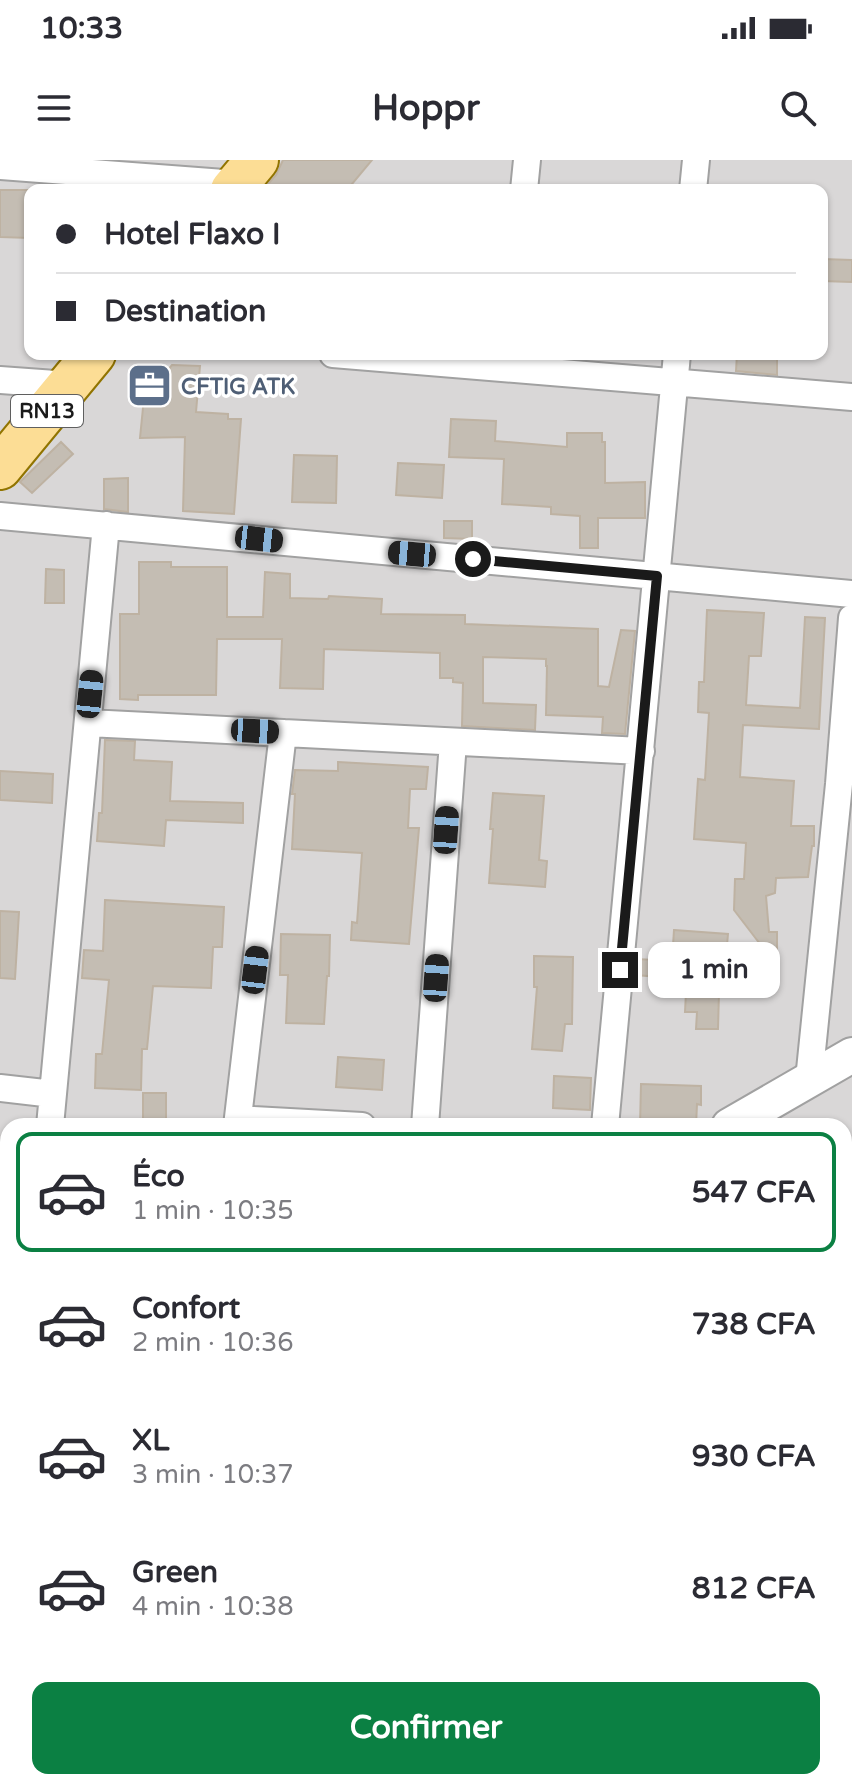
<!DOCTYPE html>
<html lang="fr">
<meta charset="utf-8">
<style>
body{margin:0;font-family:"Varela Round",sans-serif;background:#f7f7f7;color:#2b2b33;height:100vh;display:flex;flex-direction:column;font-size:30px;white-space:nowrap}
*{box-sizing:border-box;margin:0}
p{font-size:26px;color:#7c7c81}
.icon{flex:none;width:44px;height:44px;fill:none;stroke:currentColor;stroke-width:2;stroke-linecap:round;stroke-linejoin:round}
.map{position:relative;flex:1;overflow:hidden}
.sheet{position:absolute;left:0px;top:958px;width:852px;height:672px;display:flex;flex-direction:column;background:#fff;border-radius:24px 24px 0 0;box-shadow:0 2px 6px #0004}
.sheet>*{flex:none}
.guide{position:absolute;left:24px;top:24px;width:804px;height:176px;border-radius:16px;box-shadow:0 2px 6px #0004;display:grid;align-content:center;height:176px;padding:0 32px;background:#fff}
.end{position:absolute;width:36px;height:36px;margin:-18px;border:10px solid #1a1a1a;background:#fff;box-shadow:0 0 0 4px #fff}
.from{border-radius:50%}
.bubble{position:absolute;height:56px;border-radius:16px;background:#fff;box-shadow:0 2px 6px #0004;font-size:26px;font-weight:700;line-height:56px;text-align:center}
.car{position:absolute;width:24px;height:48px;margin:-24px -12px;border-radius:10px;box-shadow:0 0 6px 2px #0007;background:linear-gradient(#222 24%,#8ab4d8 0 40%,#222 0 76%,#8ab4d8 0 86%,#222 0)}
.guide b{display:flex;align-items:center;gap:28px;height:76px;font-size:30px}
.guide b+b{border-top:2px solid #e1e1e2}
.guide i{width:20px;height:20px;background:#2b2b33}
ul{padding:14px 0 0;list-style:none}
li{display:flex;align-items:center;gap:24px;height:120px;margin:0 16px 12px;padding:0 16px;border:4px solid transparent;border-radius:16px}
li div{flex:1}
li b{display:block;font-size:30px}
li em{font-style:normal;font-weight:700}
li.current{border-color:#0b8043}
li>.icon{width:72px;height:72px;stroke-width:1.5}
.cta{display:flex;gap:16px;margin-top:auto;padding:16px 32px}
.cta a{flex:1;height:92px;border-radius:16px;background:#0b8043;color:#fff;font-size:32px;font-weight:700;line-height:92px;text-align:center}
.status{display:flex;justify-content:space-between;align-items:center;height:56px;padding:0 40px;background:#fff;direction:ltr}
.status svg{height:22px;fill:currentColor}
header{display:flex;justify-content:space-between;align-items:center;height:104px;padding:0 32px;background:#fff;font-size:36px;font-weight:700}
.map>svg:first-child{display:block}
.residential{fill:#d9d7d7;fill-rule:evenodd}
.building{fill:#c4bdb3;stroke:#beb2a2;stroke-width:2}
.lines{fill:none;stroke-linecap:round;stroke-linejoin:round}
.minor-casing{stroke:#a1a1a1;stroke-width:30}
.tertiary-casing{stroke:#a1a1a1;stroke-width:38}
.primary-casing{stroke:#917400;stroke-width:46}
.minor{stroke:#fff;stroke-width:26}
.tertiary{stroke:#fff;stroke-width:34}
.primary{stroke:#fcdd95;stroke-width:42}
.route{stroke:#1a1a1a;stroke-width:10}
.labels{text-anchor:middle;stroke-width:7;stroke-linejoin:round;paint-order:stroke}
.shield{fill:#fff;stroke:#5f5f5f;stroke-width:2}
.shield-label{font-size:20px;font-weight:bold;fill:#1a1a1a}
.service-label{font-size:22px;font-weight:bold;fill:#4e5e75;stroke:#fff;text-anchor:start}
</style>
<div class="status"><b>10:33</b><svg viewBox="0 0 49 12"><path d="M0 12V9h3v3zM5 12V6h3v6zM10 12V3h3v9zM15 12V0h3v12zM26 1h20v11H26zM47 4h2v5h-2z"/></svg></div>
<header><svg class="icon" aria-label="menu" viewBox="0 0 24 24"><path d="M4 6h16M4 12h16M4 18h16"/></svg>Hoppr<svg class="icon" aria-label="search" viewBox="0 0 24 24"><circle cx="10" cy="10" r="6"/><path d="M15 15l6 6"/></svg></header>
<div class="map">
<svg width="852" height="1630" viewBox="0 0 852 1630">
<rect width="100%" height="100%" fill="#eceadf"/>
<path class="residential" d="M0 0H852V1630H0ZM30 30H822V194H30ZM8 966H844V1622H8Z"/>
<path class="building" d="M283 0H372L347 30H275L268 24 276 15Z
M0 30H30V78L0 77Z
M822 99 852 100V122L822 121Z
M737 194 777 196V215L736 211Z
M172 205 200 206 196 252 228 254V259H241L234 354 183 351 185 277 140 278 144 238Z
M451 259 496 261 495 281 567 287V273H602V282H605V323L645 322V358H598V388H580V356L551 354V347L502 344 504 299 449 297Z
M61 282 73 294 32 333 20 322Z
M294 295 337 296 336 343 292 342Z
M398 303 444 305 442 338 396 335Z
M128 318V352L104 349V319Z
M444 361H472V379L444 378Z
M139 402H171V407H227V457H263L265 412 290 414V438L328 439 329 436 382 439 381 454 465 455V464L598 469V526L609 527 621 470 635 471 625 574 602 573 603 557 546 555 547 506H546V499L483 497V543L536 545 535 570 462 566 463 523 453 522V518H440V493L324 489 323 529 280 528 282 479H217L216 535H138V540L120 539V454H139Z
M46 409 64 410V443H45Z
M707 450 764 453 761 496H749L746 545 800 548 805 457 825 458 819 569 743 565 740 617 794 621 791 666H814V686H812L808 717 776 718 775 733 766 736 769 772H777V806L734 750 735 719H744L746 683 694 679 698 619 705 620 709 553 698 552 699 522H704Z
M105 580 135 581 134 600 172 602 170 641 243 643V663L166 660 164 686 97 681 99 653H102Z
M338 602 428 607 426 629H410L408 668H419L409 784 351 780 352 762 357 763 362 693 292 689 295 634H292L295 610 338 611Z
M0 611 53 614 52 643 0 640Z
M493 633 544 636 539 700 547 701 545 727 489 723 493 669H490Z
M105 740 224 747 222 787H213L211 828 153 826 147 889H142L141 930 95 928 96 894H102L109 820 82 818 84 790 103 791Z
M0 751 19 752 15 819 0 818Z
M674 770 728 774 726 796H720L718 869H696L697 852H685L686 832 672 831 673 818 635 815 637 799 672 801Z
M281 774 330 775 329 816H327L324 864 286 863 288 815H280Z
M534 796 573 797 572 864H565L562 891 532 889 537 827H534Z
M338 897 384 900 382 930 336 927Z
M554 916 591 918 590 950 553 948Z
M641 924 701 926V945L697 944 696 966H640Z
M143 933H166V960L143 959Z"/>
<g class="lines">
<defs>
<path id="minor" d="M0 6 237 24
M524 30 527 0
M693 30 696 0
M333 194 852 237
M0 220 69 225
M0 356 852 434
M88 563 641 591
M809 920 839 624 852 458
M0 928 53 934
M238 959 362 966
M50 966 106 365
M237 966 283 573
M425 966 453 582
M605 966 677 194
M0 1159 8 1160
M0 1208H8
M844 1227 852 1228
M844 1274H852
M844 1471 852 1472
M0 1620 8 1518
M549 1630V1622
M746 1630 747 1622"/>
<path id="tertiary" d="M729 966 852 895
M0 1401 8 1396"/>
<path id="primary" d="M232 30 257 0
M0 308 94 194"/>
</defs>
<use href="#minor" class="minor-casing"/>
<use href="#tertiary" class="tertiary-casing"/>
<use href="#primary" class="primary-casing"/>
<use href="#minor" class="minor"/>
<use href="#tertiary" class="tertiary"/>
<use href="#primary" class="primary"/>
</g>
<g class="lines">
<path class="route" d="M473 399 657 416 620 810"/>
</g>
<defs>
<symbol id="office-square" viewBox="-11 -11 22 22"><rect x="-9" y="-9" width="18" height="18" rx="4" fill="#5c6f8a" stroke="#fff"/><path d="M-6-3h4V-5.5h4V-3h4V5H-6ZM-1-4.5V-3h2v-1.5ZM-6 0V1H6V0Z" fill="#fff"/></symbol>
</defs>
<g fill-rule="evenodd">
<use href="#office-square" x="124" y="200" width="51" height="51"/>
</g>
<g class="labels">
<rect class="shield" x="11" y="235" width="72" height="32" rx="6"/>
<g class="shield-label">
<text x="47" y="258">RN13</text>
</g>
<g class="service-label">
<text x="181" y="234">CFTIG ATK</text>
</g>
</g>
</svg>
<i class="end from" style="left:473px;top:399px"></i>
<i class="end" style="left:620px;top:810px"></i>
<div class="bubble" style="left:648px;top:782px;width:132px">1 min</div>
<i class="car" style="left:259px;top:379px;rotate:96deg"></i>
<i class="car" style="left:412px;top:394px;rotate:275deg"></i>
<i class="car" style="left:90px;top:534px;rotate:6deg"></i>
<i class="car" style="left:255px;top:571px;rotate:93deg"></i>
<i class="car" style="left:446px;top:670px;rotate:4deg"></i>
<i class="car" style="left:255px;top:810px;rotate:7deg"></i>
<i class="car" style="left:436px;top:818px;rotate:4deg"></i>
<div class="guide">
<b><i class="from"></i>Hotel Flaxo I</b>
<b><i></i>Destination</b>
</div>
<section class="sheet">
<ul>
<li class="current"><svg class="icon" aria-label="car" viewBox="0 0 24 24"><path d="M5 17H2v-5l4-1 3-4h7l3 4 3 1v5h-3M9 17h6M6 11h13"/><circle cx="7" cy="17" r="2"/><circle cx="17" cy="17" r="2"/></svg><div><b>Éco</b><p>1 min · 10:35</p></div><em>547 CFA</em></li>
<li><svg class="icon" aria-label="car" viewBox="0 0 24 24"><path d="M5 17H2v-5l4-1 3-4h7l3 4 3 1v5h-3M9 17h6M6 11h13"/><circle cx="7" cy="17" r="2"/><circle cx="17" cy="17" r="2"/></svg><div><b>Confort</b><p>2 min · 10:36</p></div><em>738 CFA</em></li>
<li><svg class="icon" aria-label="car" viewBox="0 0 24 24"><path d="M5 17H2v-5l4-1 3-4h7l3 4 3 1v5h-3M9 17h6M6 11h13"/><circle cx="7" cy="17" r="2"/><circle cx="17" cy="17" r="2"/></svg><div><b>XL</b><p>3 min · 10:37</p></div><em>930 CFA</em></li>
<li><svg class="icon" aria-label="car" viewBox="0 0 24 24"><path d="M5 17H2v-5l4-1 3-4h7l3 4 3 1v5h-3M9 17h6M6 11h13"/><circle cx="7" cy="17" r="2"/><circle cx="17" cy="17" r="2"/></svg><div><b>Green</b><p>4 min · 10:38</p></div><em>812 CFA</em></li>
</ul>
<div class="cta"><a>Confirmer</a></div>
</section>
</div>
